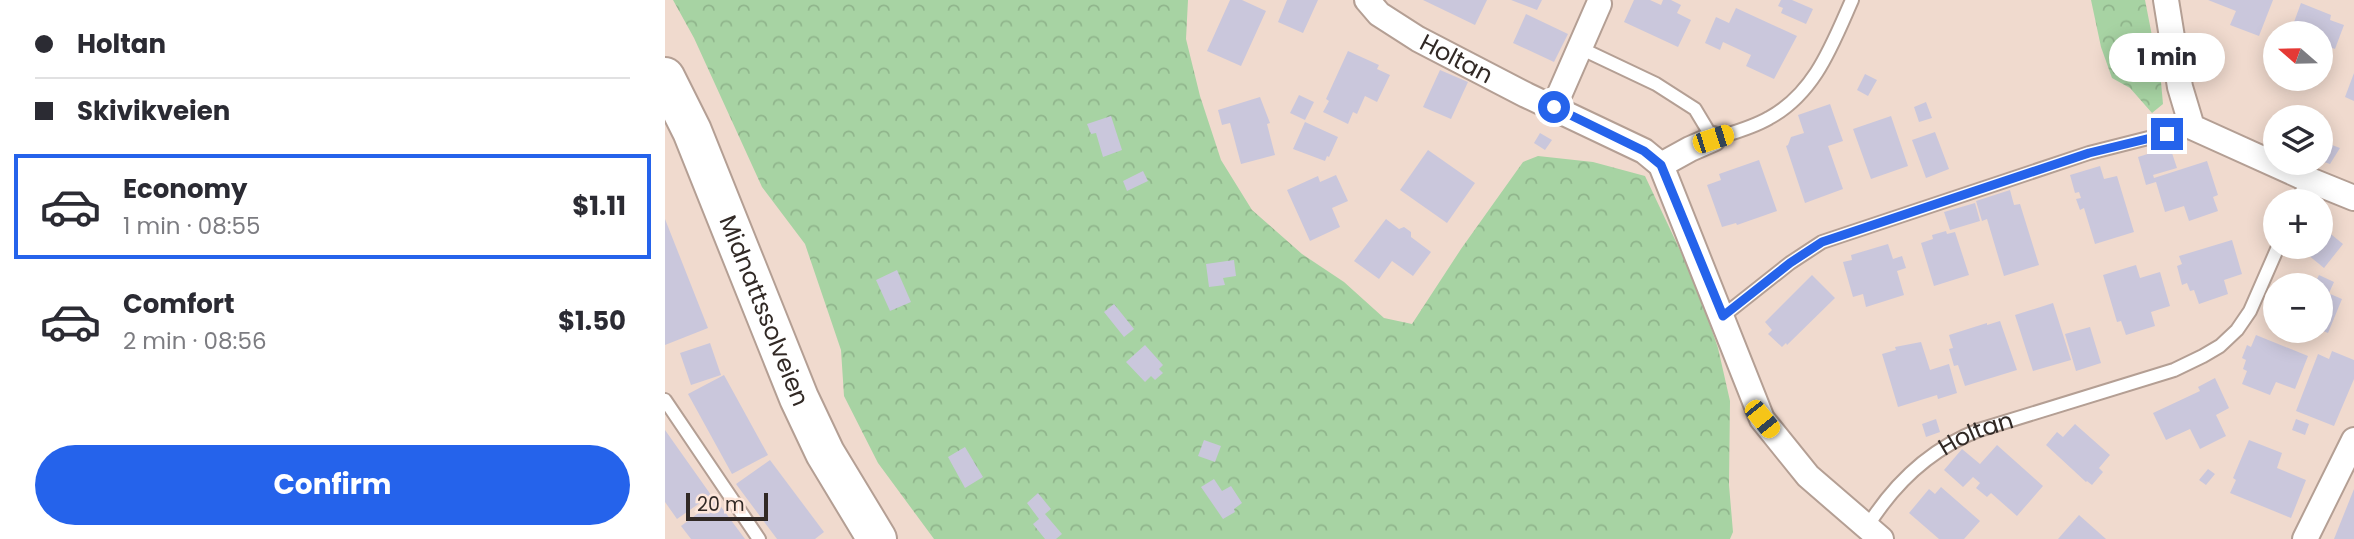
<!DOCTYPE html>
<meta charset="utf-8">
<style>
body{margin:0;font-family:Poppins,sans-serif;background:#f2f2f3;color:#2b2b33;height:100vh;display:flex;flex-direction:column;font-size:26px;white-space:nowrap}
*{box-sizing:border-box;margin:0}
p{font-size:23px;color:#7c7c81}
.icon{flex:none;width:38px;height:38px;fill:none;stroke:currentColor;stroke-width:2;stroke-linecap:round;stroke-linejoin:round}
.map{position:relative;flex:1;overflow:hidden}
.side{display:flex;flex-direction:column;background:#fff;width:665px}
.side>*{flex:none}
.guide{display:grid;align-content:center;height:154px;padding:0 35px;background:#fff}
.needle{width:46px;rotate:290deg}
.tools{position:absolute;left:1598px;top:21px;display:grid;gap:14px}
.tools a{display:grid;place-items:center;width:70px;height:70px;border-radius:50%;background:#fff;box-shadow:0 4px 18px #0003;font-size:35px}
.scale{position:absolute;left:21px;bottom:18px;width:82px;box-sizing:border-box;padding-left:7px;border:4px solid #312925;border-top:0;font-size:19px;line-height:24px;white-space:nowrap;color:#312925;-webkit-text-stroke:5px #fee7db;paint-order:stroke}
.end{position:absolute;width:32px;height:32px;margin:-16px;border:9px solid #2563eb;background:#fff;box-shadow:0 0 0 4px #fff}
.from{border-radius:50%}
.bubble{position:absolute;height:49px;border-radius:24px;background:#fff;box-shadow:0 4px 18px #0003;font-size:23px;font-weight:700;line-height:49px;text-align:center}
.car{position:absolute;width:21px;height:42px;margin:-21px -10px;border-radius:9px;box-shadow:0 0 5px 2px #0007;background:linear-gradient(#f5c518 24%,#345 0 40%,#f5c518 0 76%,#345 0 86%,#f5c518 0)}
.guide b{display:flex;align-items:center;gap:24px;height:66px;font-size:26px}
.guide b+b{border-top:2px solid #e1e1e2}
.guide i{width:18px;height:18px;background:#2b2b33}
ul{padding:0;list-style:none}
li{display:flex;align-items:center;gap:21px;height:105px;margin:0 14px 10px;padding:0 21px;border:4px solid transparent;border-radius:0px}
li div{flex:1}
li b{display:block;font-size:26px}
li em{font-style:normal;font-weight:700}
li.selected{border-color:#2563eb}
li>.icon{width:63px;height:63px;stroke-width:1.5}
.cta{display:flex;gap:14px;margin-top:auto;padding:14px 35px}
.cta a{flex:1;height:80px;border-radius:42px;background:#2563eb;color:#fff;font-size:28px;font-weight:700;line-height:80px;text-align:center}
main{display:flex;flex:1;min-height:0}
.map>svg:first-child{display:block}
.forest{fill:url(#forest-crowns)}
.building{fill:#cac7dc}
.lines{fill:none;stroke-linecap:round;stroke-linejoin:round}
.service-casing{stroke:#b49f94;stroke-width:16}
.minor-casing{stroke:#b49f94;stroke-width:28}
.primary-casing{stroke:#b49f94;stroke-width:42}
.service{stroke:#fff;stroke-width:12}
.minor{stroke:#fff;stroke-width:24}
.primary{stroke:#fff;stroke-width:38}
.route{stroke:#2563eb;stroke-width:9}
.labels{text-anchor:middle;stroke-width:7;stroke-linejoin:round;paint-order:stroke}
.street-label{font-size:24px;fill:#312925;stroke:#fee7db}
</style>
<main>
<section class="side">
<div class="guide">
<b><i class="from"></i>Holtan</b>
<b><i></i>Skivikveien</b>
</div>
<ul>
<li class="selected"><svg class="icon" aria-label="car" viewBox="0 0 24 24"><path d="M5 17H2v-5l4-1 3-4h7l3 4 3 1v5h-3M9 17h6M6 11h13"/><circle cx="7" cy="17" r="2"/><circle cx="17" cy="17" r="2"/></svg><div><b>Economy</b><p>1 min · 08:55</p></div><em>$1.11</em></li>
<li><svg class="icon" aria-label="car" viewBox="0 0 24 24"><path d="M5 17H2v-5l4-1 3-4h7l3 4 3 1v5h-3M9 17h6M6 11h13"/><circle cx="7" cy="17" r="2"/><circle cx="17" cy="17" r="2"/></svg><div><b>Comfort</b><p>2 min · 08:56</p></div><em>$1.50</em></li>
</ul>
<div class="cta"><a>Confirm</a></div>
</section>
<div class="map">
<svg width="1689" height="539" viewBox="0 0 1689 539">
<defs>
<pattern id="forest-crowns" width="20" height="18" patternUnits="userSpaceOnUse" patternTransform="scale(1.75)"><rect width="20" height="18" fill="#a7d3a3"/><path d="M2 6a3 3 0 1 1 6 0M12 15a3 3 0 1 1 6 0" fill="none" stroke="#90b58c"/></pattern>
</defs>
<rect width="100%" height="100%" fill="#f0dace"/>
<path class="forest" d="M8 0H523L521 39 535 96 556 160 587 210 637 254 679 282 719 318 747 324 796 249 858 162 873 156 928 162 980 176 1031 284 1053 348 1065 401 1064 485 1068 532 1065 539H269L213 463 179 396 176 350 140 244 97 187 29 38Z
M1426 0H1480L1496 82 1498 104 1487 113 1465 88 1447 78 1436 47Z"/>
<path class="building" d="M565 0H577L601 11 576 66 542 51Z
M622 0H653L638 33 613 22Z
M758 0H822L810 25Z
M846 0H877L872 10Z
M969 0H985L996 5 998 0H1006L1016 5 1012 13 1026 20 1013 47 959 22Z
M1116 0H1127L1148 9 1141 24 1116 13 1118 8 1113 6Z
M1543 0H1608L1594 36 1565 25 1571 11Z
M1636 3 1666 15 1665 20 1679 25 1670 49 1656 44V33H1625Z
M1071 8 1132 36 1109 79 1081 66 1086 55 1058 42 1055 50 1040 43 1051 17 1064 23Z
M861 14 903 34 889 62 848 43Z
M683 51 714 65 712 69 725 75 712 102 700 96 692 114 688 112 683 124 658 112 664 101 661 99Z
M775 70 803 82 786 119 758 107Z
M1689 73V101L1680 97Z
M1200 74 1212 80 1203 96 1192 90Z
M634 95 649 102 640 120 625 113Z
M595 97 605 123 602 124 610 155 576 164 565 123 557 125 553 110Z
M1261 102 1267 118 1254 122 1249 107Z
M1165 104 1178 141 1163 146 1178 189 1140 203 1121 146 1123 145 1126 137 1139 133 1133 115Z
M446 116 457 150 438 157 431 133 426 134 422 124Z
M1226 116 1243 166 1206 179 1188 129Z
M640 122 673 137 664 157 662 156 660 161 628 149Z
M1270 132 1284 169 1261 178 1247 140Z
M875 133 887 140 880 150 869 143Z
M1656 141 1675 148 1665 164 1656 161Z
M1505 147 1512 168 1488 175 1489 178 1542 161 1553 195 1548 197 1553 211 1524 221 1519 206 1500 212 1491 182 1481 185 1473 157Z
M763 150 810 183 782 223 735 190Z
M1094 160 1112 211 1072 225 1071 223 1057 227 1042 185 1056 180 1054 174Z
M1435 166 1439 179 1452 176 1469 232 1430 244 1419 208 1415 210 1411 199 1416 198 1414 192 1410 193 1405 175Z
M478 171 483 181 462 191 458 181Z
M671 175 683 201 667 208 675 227 645 241 622 190 653 176 655 182Z
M1345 190 1349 205 1355 204 1374 265 1339 276 1322 219 1317 221 1311 201Z
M1310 203 1315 221 1285 230 1279 212Z
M0 219 43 328 0 345Z
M721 219 734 229 739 227 746 232V237L766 252 748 276 727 261 714 279 689 261Z
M1656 226 1678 244 1659 268 1637 250 1639 247H1656Z
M1281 231 1282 234 1290 232 1304 275 1269 286 1256 243 1268 239 1267 235Z
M1567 240 1577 274 1559 280 1563 294 1534 304 1529 290 1525 291 1522 283 1517 285 1512 266 1517 264 1514 256Z
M1223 244 1228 259 1237 256 1241 268 1232 271 1239 295 1201 307 1198 294 1188 297 1178 262 1187 260 1186 255Z
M569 260 571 276 558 278 560 285 544 287 541 264Z
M1471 265 1475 278 1495 272 1505 306 1486 312 1490 326 1461 335 1456 321 1452 322 1438 275Z
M232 270 246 302 225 311 211 280Z
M1147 275 1170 298 1122 345 1121 343 1117 347 1103 334 1107 330 1100 322Z
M1654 275 1669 282 1664 293 1656 289V285H1649Z
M1656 290 1677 299 1663 333 1656 330Z
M1388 303 1406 360 1368 371 1350 315Z
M449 304 469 329 459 337 439 312Z
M1335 321 1352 370 1300 386 1293 365 1289 366 1284 349 1288 348 1284 335 1322 323V325Z
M1425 327 1436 363 1411 371 1400 334Z
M1591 335 1643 356 1630 389 1611 382 1605 395 1577 384 1582 371 1578 369 1581 360 1577 358 1582 345 1586 347Z
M1256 342 1265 370 1284 364 1292 393 1273 399 1272 395 1233 407 1217 354 1231 350 1230 347Z
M45 343 56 375 26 385 15 353Z
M480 345 498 365 494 369 498 373 490 380 486 376 480 382 461 362Z
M1667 351 1689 360V379L1669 426 1631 411 1653 354 1664 359Z
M59 375 103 455 67 474 23 394Z
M1550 378 1564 408 1551 415 1561 436 1535 449 1525 429 1501 440 1488 413 1535 391 1533 387Z
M1271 419 1275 432 1261 437 1257 424Z
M1631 419 1644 424 1640 435 1627 430Z
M1410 424 1445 455 1434 468 1438 472 1427 485 1422 481 1421 482 1381 445 1392 432 1398 437Z
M0 430 46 495 12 519 0 502Z
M539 440 556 446 550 462 533 456Z
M1584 440 1617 453 1612 468 1641 480 1626 518 1565 493 1571 480 1568 478Z
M1332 445 1378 486 1352 516 1326 493 1322 497 1311 488 1315 483 1308 477 1298 487 1279 470 1297 449 1315 464Z
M300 447 318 477 300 488 283 457Z
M105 460 159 532 150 539H112L71 484Z
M1543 469 1550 474 1541 485 1534 480Z
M549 479 557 491 566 486 577 503 569 509 570 512 558 519 536 487Z
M1276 487 1315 521 1299 539H1274L1244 513 1264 489 1270 494Z
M1689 489V539H1669Z
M373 493 386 509 380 514 397 534 391 539H380L368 524 374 519 362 503Z
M51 500 80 539H26L16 526Z
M1414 515 1441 539H1393Z"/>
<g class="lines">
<defs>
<g id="service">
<path d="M915 48 991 84 1030 109 1048 139C1067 133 1087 128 1104 118 1150 93 1167 45 1187 0"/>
<path d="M1633 201 1642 179"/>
<path d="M1058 316 1125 263 1157 242 1424 153 1527 127"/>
<path d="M0 400 94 539"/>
<path id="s1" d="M1202 527C1230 482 1265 449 1314 430L1509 370 1538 356 1555 346 1572 330 1585 311 1613 247"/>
</g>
<g id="minor">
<path id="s2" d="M702 0 714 14 753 39 861 95 979 151 996 165 1097 419 1143 476 1216 539"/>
<path d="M1501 0 1515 87 1527 127 1642 179 1689 198"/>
<path d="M889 107 934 4"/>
<path d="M996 165 1025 149 1048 139"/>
<path d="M1640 539 1689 440"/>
</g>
<g id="primary">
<path id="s3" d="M0 77 27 131 134 398 160 453 212 539"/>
</g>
</defs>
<use href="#service" class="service-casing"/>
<use href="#minor" class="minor-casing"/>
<use href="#primary" class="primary-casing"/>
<use href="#service" class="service"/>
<use href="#minor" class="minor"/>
<use href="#primary" class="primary"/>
</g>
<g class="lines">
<path class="route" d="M889 107 979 151 996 165 1058 316 1125 263 1157 242 1424 153 1502 134"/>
</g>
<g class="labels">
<g class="street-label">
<text dy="8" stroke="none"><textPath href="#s2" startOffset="108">Holtan</textPath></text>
<text dy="8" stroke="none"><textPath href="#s3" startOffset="254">Midnattssolveien</textPath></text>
<text dy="8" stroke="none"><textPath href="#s1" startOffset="147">Holtan</textPath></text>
</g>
</g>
</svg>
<div class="tools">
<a><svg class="needle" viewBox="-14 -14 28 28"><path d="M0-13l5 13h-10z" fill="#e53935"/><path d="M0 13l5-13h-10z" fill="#7c7c81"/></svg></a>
<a><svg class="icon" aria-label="layers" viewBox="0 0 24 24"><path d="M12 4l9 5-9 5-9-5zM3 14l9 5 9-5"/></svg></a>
<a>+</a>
<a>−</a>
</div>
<div class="scale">20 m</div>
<i class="end from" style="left:889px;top:107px"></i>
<i class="end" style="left:1502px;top:134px"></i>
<div class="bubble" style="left:1444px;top:33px;width:116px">1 min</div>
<i class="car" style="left:1048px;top:139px;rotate:72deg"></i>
<i class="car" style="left:1097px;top:419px;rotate:141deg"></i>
</div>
</main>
